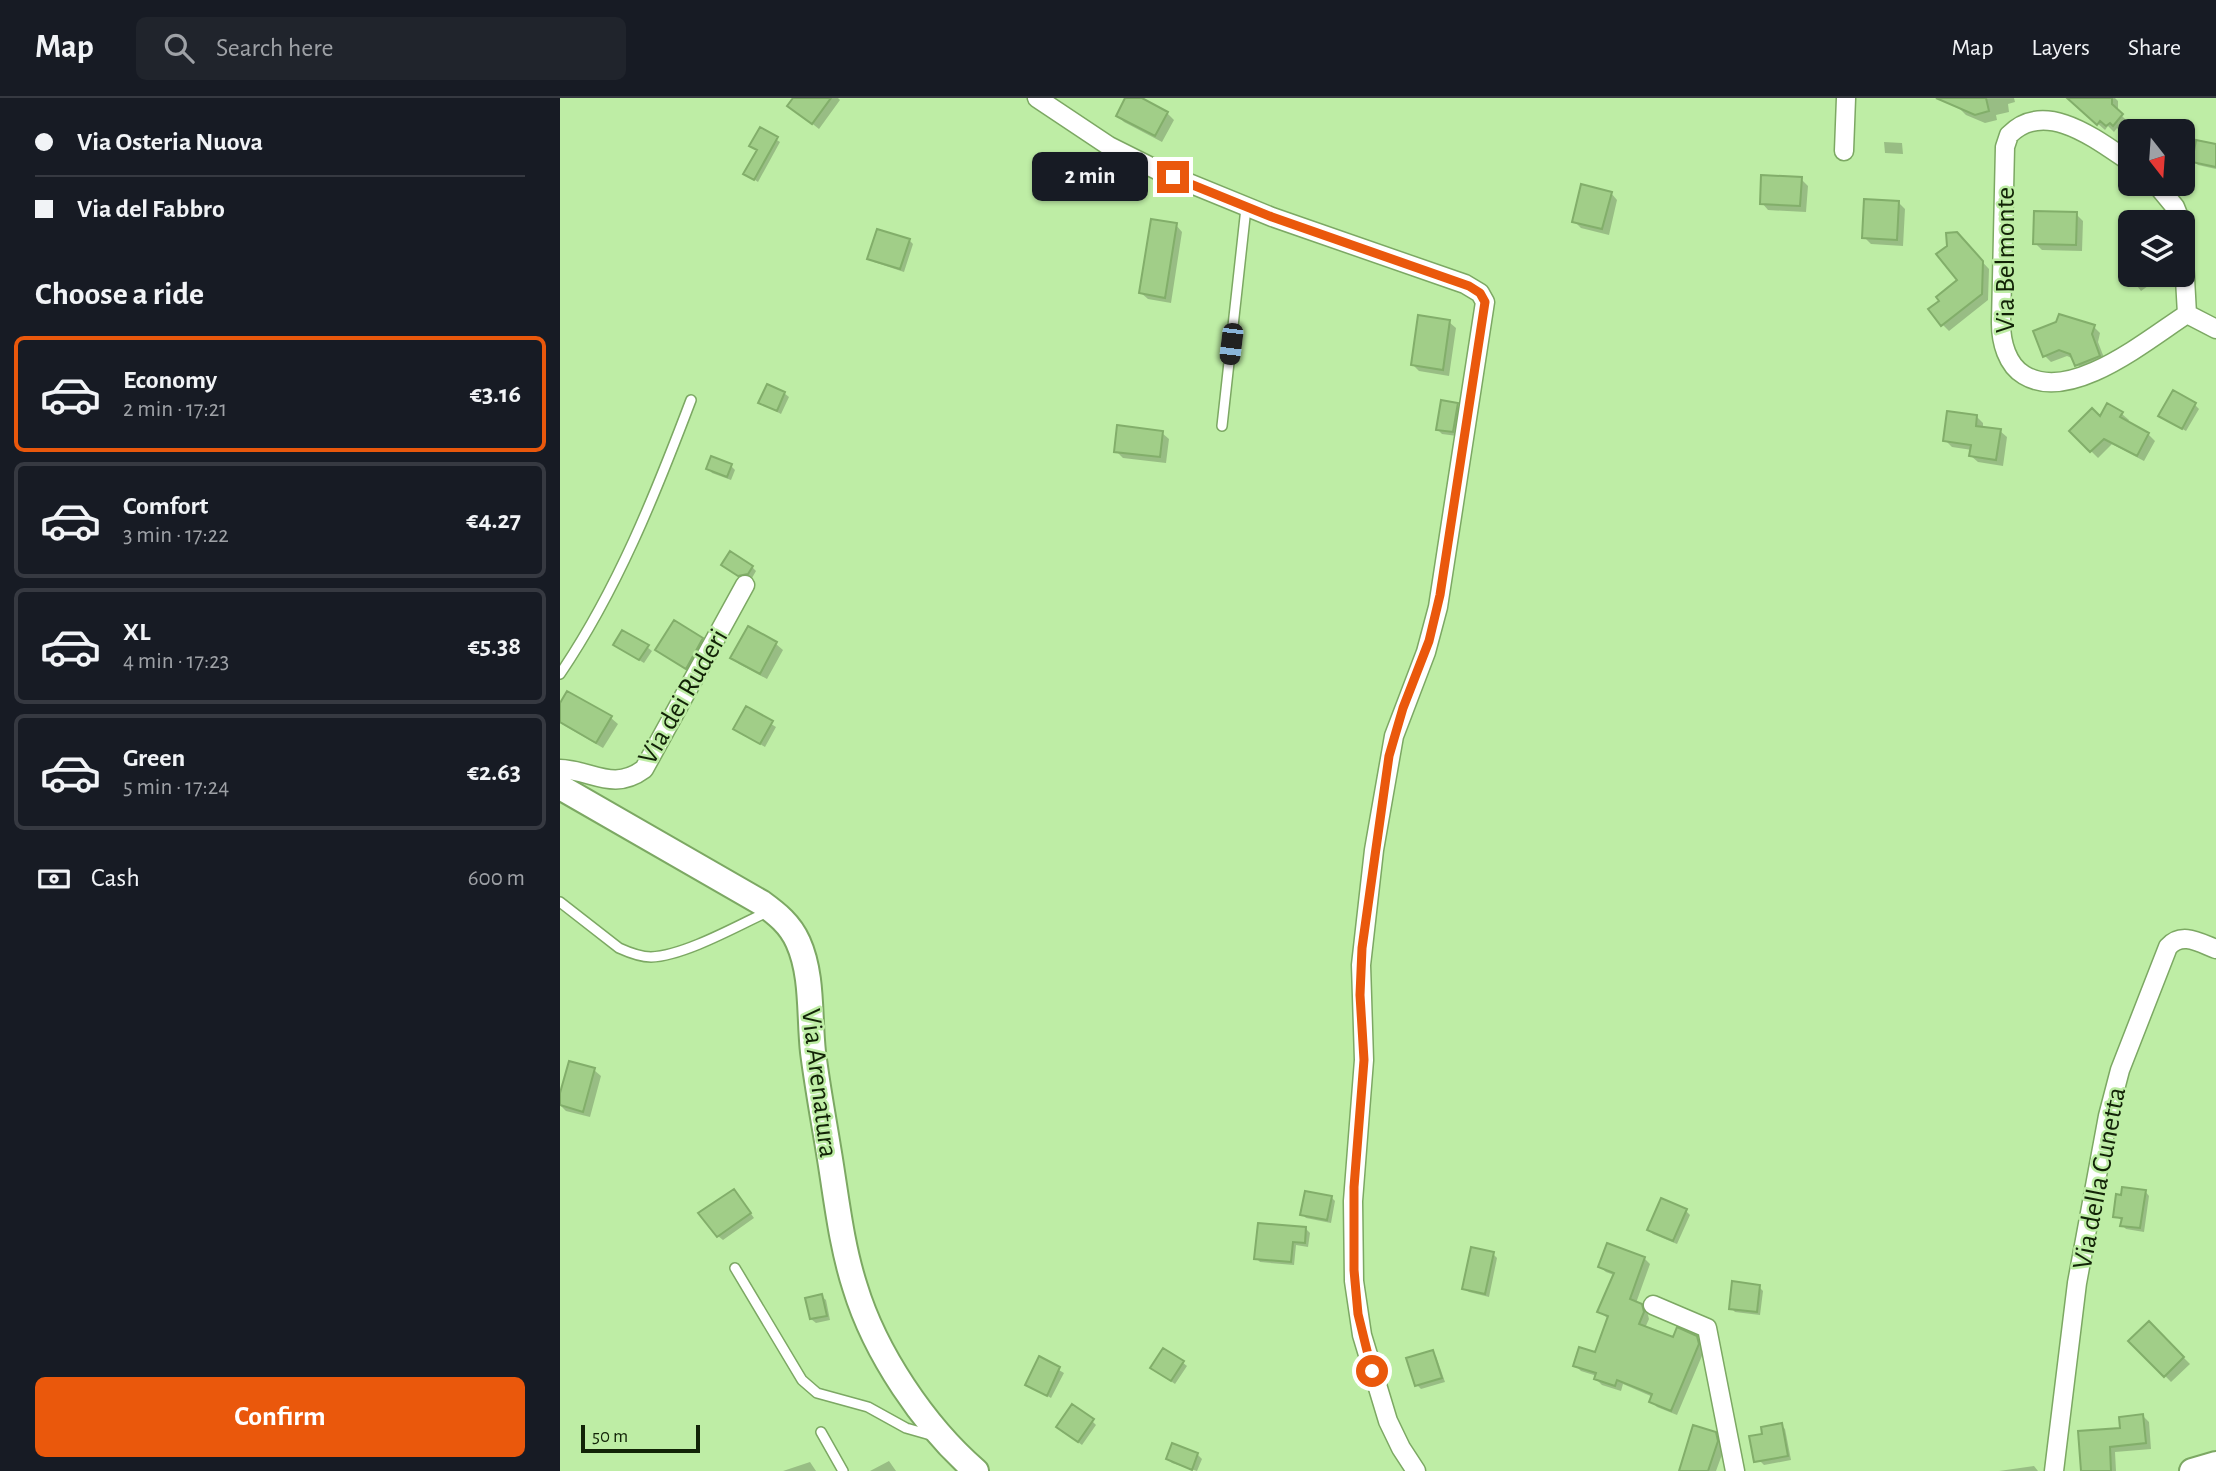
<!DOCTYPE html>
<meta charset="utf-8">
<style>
body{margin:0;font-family:"Alegreya Sans",sans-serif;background:#20242c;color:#f1f3f6;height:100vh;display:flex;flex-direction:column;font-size:26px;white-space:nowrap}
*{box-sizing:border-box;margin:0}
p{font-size:23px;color:#9ea1a6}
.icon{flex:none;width:38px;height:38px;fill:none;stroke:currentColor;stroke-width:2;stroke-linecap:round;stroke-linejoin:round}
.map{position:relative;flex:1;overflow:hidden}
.details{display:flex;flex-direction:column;background:#171b24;width:560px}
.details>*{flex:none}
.guide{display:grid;align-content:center;height:154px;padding:0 35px;background:#171b24}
.needle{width:46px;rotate:163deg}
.tools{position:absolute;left:1558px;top:21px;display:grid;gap:14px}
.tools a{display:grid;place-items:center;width:77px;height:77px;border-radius:10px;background:#171b24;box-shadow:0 2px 5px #0004;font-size:35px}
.scale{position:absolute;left:21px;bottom:18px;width:119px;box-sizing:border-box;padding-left:7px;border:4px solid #122307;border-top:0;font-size:19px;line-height:24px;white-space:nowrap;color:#122307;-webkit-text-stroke:5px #beeda5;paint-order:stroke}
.end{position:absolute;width:32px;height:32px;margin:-16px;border:9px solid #ea580c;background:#fff;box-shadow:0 0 0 4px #fff}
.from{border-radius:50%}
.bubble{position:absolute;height:49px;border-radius:10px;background:#171b24;box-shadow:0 2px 5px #0004;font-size:23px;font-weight:700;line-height:49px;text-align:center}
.car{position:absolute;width:21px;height:42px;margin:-21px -10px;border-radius:9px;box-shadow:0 0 5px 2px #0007;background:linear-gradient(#222 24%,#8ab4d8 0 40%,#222 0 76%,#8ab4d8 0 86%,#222 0)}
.guide b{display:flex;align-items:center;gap:24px;height:66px;font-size:26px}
.guide b+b{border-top:2px solid #363941}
.guide i{width:18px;height:18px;background:#f1f3f6}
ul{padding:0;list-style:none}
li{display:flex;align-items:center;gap:21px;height:116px;margin:0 14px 10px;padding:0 21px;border:4px solid #363941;border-radius:10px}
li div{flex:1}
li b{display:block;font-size:26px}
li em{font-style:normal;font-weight:700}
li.active{border-color:#ea580c}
li>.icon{width:63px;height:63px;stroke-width:1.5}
h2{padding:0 35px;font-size:32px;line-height:84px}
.pay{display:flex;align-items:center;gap:18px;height:77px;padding:0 35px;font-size:26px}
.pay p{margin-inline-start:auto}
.button{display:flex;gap:14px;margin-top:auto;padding:14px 35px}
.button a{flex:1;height:80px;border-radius:10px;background:#ea580c;color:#fff;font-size:28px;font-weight:700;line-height:80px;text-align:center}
header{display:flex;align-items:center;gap:42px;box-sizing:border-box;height:98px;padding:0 35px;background:#171b24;border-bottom:2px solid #363941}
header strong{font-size:33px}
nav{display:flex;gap:38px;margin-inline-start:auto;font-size:24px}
.search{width:490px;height:63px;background:#20242c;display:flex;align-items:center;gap:18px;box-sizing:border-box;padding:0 24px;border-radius:10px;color:#9ea1a6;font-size:26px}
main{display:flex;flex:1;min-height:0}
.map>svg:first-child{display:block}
.shadow{fill:#0003}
.building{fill:#a1ce88;stroke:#82ae6a;stroke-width:2}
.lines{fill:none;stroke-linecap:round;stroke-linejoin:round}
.lane-casing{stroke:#7ca863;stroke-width:12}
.street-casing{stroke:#7ca863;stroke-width:21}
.secondary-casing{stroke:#7ca863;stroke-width:28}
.lane{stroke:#fff;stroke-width:9}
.street{stroke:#fff;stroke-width:18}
.secondary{stroke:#fff;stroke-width:24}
.route{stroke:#ea580c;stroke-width:9}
.labels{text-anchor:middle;stroke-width:5;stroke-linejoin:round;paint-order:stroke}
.street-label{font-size:28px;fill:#122307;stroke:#beeda5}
</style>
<header>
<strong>Map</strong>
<div class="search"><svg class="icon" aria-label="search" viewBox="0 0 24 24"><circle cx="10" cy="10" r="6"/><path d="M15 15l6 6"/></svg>Search here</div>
<nav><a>Map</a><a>Layers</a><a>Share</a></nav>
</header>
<main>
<section class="details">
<div class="guide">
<b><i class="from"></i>Via Osteria Nuova</b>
<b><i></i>Via del Fabbro</b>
</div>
<h2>Choose a ride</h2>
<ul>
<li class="active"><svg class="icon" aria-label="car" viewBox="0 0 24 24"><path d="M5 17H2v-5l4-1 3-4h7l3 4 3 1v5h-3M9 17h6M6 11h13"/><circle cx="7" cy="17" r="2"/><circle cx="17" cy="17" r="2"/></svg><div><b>Economy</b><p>2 min · 17:21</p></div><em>€3.16</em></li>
<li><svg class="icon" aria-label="car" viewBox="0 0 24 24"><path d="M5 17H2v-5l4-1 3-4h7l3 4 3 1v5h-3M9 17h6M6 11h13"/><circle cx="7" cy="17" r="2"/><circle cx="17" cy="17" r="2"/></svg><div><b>Comfort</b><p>3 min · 17:22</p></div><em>€4.27</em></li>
<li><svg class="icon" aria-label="car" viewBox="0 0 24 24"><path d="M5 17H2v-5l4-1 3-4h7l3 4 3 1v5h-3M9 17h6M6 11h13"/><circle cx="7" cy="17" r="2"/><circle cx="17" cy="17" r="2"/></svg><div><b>XL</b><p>4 min · 17:23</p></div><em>€5.38</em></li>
<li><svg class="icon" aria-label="car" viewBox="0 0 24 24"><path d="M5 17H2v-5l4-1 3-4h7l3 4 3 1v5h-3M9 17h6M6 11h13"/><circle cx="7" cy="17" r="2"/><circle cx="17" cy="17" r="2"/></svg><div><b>Green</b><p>5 min · 17:24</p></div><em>€2.63</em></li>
</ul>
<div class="pay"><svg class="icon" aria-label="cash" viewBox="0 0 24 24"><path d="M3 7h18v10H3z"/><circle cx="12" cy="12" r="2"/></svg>Cash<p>600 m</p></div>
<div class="button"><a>Confirm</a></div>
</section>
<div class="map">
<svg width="1656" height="1373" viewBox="0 0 1656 1373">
<rect width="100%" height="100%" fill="#beeda5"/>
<path class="shadow" d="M235 0H278L280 2 259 31 230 8Z
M567 0H578L607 15 614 22 602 44 564 24 558 18Z
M1394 0H1454L1455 4 1448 6 1449 14 1436 17 1437 22 1425 25 1406 17 1396 7Z
M1509 0H1555L1558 3V14L1568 24 1560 33 1557 30 1554 34 1548 28 1545 32Z
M201 32 220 44 198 84 186 76 198 53 191 48Z
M1324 44 1342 45 1343 56 1325 55Z
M1656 48V71L1638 67 1634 63Z
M1241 81 1248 88 1246 114 1208 112 1202 105Z
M1051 95 1057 102 1049 137 1021 130 1014 123Z
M1339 105 1345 111 1343 148 1311 146 1304 139Z
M1516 116 1523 123 1522 153 1482 152 1475 145Z
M616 127 622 134 611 205 588 201 581 195Z
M1396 136 1429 171 1428 202 1389 233 1382 226 1399 182 1388 149Z
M349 142 353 146 344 174 314 164 309 160Z
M1570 155V177L1602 178 1581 193 1558 163Z
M889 224 896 230 889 278 859 273 853 267Z
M1534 229 1540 235 1538 244 1546 265 1523 274 1514 261 1507 258 1491 264 1485 258Z
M224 295 229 299 221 316 200 305Z
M897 307 901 311 897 338 882 336 878 332Z
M1635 307 1639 311 1626 333 1605 321Z
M1547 308 1562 316 1569 322 1567 325 1588 336 1595 343 1584 363 1552 346 1538 360 1511 333 1540 321Z
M1417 319 1423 325V330L1440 333 1447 339 1443 368 1418 364 1411 358 1412 352 1392 349 1385 342Z
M602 335 609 341 606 365 563 360 556 353Z
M171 368 175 372 171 382 152 375 148 370Z
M192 469 196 473 192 480 184 481 167 471Z
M188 530 216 546 223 552 207 581 179 566 172 559Z
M142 542 148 549 133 576 97 551Z
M87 549 92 553 84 565 59 550Z
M8 595 51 620 58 626 43 650 0 625V608Z
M187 611 216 629 205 649 176 631Z
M34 972 41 978 30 1019 6 1013 0 1007V1002Z
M1585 1093 1589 1098 1584 1134 1566 1131 1562 1127 1563 1123 1555 1118Z
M178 1097 194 1120 163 1142 158 1138Z
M771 1099 775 1103 771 1125 746 1120 742 1116Z
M1126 1113 1130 1117 1117 1146 1093 1136 1089 1132Z
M746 1131 750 1135 748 1149 736 1147 734 1167 700 1164 696 1160Z
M933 1156 937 1160 929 1199 909 1194 904 1190Z
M1084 1160 1090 1166 1076 1205 1087 1213 1089 1221 1085 1230 1114 1242 1136 1240 1142 1246 1144 1253 1117 1317 1097 1309 1091 1303 1093 1299 1063 1286 1061 1293 1042 1287 1036 1281 1037 1278 1021 1273 1015 1267 1036 1256 1049 1221 1039 1214 1054 1177 1046 1174 1040 1169Z
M1199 1189 1203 1193 1200 1217 1175 1214 1171 1210Z
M261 1198 266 1202 270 1222 256 1225 251 1221Z
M1589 1225 1630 1266 1611 1284 1571 1243Z
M872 1254 876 1258 885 1284 861 1291 857 1287Z
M480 1261 504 1275 491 1300 467 1286Z
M622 1264 627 1268 615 1286 592 1270Z
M1583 1318 1589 1324 1591 1351 1555 1354 1556 1373H1522L1562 1332Z
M532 1323 536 1327 522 1347 503 1333Z
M1221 1327 1225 1331 1231 1362 1204 1367 1200 1363 1201 1338Z
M1155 1336 1162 1343 1164 1351 1156 1373H1120Z
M613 1348 638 1357 642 1361 637 1373 612 1365 608 1361Z
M329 1363 336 1373H310Z
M250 1364 256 1373H223Z
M1474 1368 1478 1373H1439Z"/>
<path class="building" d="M233 0H271L252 26 227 8Z
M565 0H582L608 14 595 38 556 18Z
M1376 0H1426L1429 13 1415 17Z
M1507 0H1552V6L1563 16 1553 28 1550 25 1546 28 1540 23 1537 27Z
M200 29 218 39 194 82 183 76 197 52 189 48Z
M1636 42 1656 46V69L1632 64Z
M1201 77 1242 79 1240 108 1200 106Z
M1021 86 1052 94 1042 131 1012 124Z
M1304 101 1339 103 1337 142 1302 140Z
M1474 113 1517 114 1516 147 1473 146Z
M591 121 617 125 605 200 579 195Z
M317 131 350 141 340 171 307 161Z
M1397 134 1423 163 1422 196 1381 228 1368 211 1379 203 1376 199 1397 182 1376 156 1387 148 1386 135Z
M1499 216 1535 227 1532 236 1540 258 1515 268 1510 256 1499 252 1483 259 1473 233 1496 224Z
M858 217 890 222 883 272 851 267Z
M207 286 225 294 217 313 198 305Z
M1613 292 1636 305 1622 331 1598 318Z
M881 302 898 305 893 334 876 332Z
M1547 305 1563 314 1560 319 1589 335 1577 358 1544 341 1530 354 1509 333 1532 310 1540 318Z
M1387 313 1417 317 1416 328 1441 331 1436 362 1409 358 1411 347 1383 343Z
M557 327 603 333 600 359 554 354Z
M151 358 172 366 167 379 146 371Z
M170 453 193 468 188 476 178 478 161 467Z
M114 522 143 540 126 571 95 552Z
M188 528 217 544 200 576 170 560Z
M62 532 89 547 79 562 53 547Z
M7 593 52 618 36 645 0 624V605Z
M186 608 213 623 200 646 173 631Z
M9 963 35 970 23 1014 0 1007V995Z
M1562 1089 1586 1092 1580 1130 1560 1128 1562 1120 1553 1119 1556 1096 1561 1097Z
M174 1091 191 1115 157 1139 138 1115Z
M745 1093 772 1098 767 1122 740 1117Z
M1101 1100 1127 1111 1113 1143 1087 1132Z
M698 1125 746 1129 745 1145 733 1144 731 1164 694 1161Z
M1047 1145 1085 1159 1070 1201 1082 1206 1084 1214 1079 1226 1113 1239 1117 1229 1137 1238 1139 1246 1111 1313 1089 1304 1092 1296 1057 1282 1055 1288 1034 1281 1036 1275 1013 1268 1019 1249 1035 1254 1048 1218 1037 1214 1054 1175 1038 1169Z
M911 1149 934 1154 925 1196 902 1191Z
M1172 1183 1200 1187 1197 1214 1169 1211Z
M262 1196 267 1218 250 1221 245 1200Z
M1589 1223 1624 1259 1604 1279 1568 1243Z
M603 1250 624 1263 611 1283 590 1270Z
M873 1252 882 1280 855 1288 846 1260Z
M479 1258 500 1269 487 1298 465 1287Z
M512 1306 534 1321 518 1344 496 1329Z
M1583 1316 1586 1345 1550 1349 1551 1373H1521L1518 1333 1560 1330 1559 1319Z
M1222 1325 1228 1358 1194 1364 1189 1338 1202 1336 1201 1329Z
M1133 1327 1156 1334 1158 1343 1148 1373H1119Z
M612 1345 638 1355 632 1372 606 1361Z"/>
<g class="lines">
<defs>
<path id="lane" d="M662 328 686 110
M0 576C57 492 95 397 131 302
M0 804 59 850C70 855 80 859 91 859 124 858 179 827 209 813
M175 1170 242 1282 257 1295 308 1309 346 1330 374 1338
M261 1334 283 1373"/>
<path id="street" d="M477 0 549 48 597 72 712 119 905 186 920 195 925 204 878 509 866 554 834 638 814 752 801 867 804 962 793 1103 794 1183 802 1237 828 1323 841 1350 856 1373
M1284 53 1286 0
M1570 64C1537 42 1485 0 1449 37L1445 49 1441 225C1441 244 1447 267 1464 277 1511 306 1588 241 1627 216
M1596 86 1615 109 1621 124
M1622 127 1627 216
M1627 216 1656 231
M0 671C32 672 53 694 84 671L185 487
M1093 1207 1147 1230 1175 1373
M1494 1373 1517 1185 1548 1018 1560 972 1608 849C1622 833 1640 845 1656 851"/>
<path id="secondary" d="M0 689 202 805C217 816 230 826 238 844 253 877 249 918 253 954 258 994 266 1034 272 1074 278 1113 283 1152 295 1189 315 1255 364 1328 416 1373
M1632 1373 1656 1366"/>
</defs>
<use href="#lane" class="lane-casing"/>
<use href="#street" class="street-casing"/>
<use href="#secondary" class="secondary-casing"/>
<use href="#lane" class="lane"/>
<use href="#street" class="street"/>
<use href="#secondary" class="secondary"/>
</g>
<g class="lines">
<path class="route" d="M613 79 712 119 909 188 920 195 925 204 880 497 869 543 843 610 829 658 802 850 800 897 804 962 794 1089V1172L798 1216 812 1273"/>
</g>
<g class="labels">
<g class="street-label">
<text transform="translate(1444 162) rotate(-90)" y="10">Via Belmonte</text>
<text transform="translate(122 598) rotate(-60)" y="10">Via dei Ruderi</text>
<text transform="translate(261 985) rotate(83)" y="10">Via Arenatura</text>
<text transform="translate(1538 1080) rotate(-79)" y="10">Via della Cunetta</text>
</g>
</g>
</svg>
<div class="tools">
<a><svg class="needle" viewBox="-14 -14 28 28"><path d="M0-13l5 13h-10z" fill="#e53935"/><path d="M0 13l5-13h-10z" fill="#9ea1a6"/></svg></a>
<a><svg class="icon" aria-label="layers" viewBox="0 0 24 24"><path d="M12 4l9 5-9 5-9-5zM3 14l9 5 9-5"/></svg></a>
</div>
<div class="scale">50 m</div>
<i class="end from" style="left:812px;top:1273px"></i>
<i class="end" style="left:613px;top:79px"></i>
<div class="bubble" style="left:472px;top:54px;width:116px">2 min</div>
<i class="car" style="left:671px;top:246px;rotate:187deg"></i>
</div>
</main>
